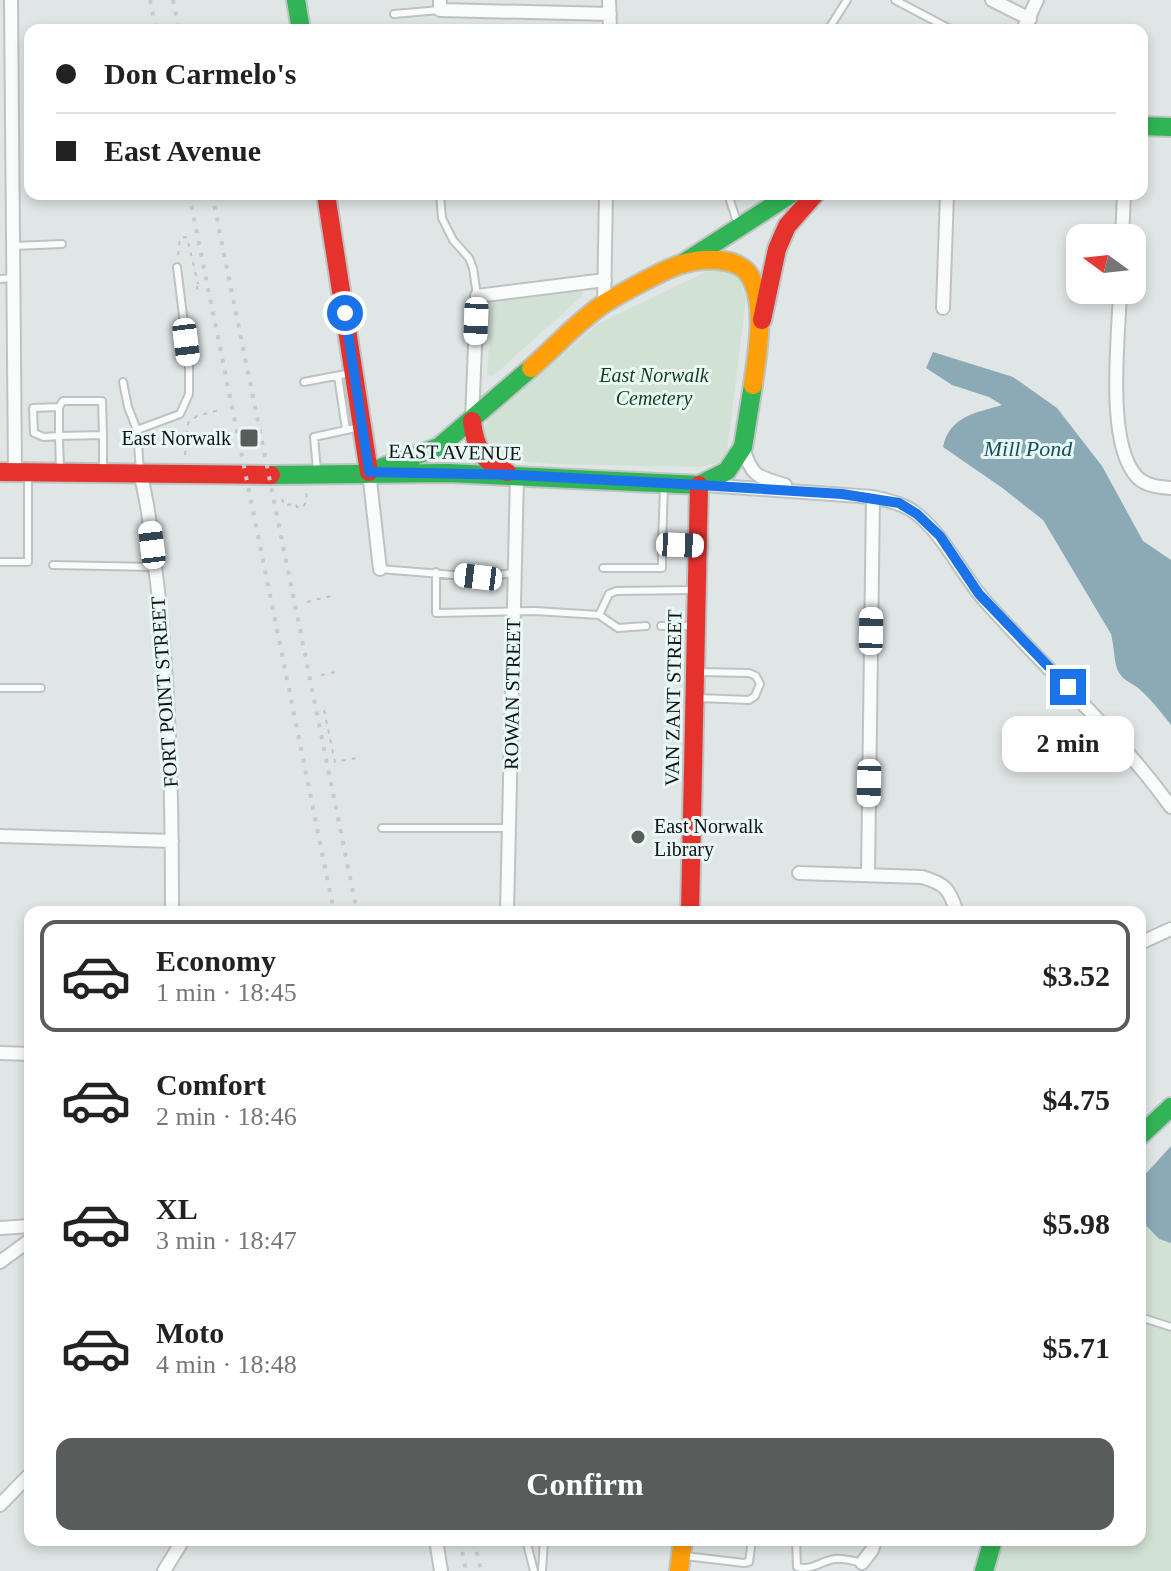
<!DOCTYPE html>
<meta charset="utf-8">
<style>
body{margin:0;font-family:Georgia,serif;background:#f2f2f2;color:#222;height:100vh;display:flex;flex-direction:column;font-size:30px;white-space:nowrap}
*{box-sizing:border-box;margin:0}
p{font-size:26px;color:#767676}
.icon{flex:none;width:44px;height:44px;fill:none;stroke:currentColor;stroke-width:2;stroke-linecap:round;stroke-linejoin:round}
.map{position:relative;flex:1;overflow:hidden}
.sheet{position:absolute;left:24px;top:906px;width:1122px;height:640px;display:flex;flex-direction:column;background:#fff;border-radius:16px;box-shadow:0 4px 12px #0003}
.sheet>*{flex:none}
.top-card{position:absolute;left:24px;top:24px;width:1124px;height:176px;border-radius:16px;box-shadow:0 4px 12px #0003;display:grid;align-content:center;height:176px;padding:0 32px;background:#fff}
.needle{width:52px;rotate:285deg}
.fabs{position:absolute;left:1066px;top:224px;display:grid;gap:16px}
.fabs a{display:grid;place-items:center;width:80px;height:80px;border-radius:16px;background:#fff;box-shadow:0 4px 12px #0003;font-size:40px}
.end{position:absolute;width:36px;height:36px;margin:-18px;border:10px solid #1a73e8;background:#fff;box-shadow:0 0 0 4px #fff}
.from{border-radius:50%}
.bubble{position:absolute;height:56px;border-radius:16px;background:#fff;box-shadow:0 4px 12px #0003;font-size:26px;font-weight:700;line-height:56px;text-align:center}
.car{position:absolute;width:24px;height:48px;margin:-24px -12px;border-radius:10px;box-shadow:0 0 6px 2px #0007;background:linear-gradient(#fff 24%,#345 0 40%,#fff 0 76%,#345 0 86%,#fff 0)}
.top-card b{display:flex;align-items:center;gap:28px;height:76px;font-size:30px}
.top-card b+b{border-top:2px solid #e0e0e0}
.top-card i{width:20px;height:20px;background:#222}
ul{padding:14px 0 0;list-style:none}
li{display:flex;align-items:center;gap:24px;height:112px;margin:0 16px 12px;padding:0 16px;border:4px solid transparent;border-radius:16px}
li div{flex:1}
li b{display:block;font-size:30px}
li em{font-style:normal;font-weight:700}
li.on{border-color:#585d5c}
li>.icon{width:72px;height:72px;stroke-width:1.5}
.button{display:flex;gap:16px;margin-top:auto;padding:16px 32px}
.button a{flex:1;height:92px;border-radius:16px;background:#585d5c;color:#fff;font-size:32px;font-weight:700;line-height:92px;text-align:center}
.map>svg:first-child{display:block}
.green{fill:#d1e2d4}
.water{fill:#8baab5}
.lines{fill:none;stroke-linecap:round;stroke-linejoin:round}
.lane-casing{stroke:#bdc3c2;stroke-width:10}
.street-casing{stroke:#bdc3c2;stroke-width:16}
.fast-casing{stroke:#bdc3c2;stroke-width:22}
.slow-casing{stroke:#bdc3c2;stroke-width:22}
.jam-casing{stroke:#bdc3c2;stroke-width:22}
.path{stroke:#c1c3c3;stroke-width:2;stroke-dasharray:4 6;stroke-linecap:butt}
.lane{stroke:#fafbfb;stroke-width:6}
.street{stroke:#fafbfb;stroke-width:12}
.fast{stroke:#30b455;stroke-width:18}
.slow{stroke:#ff9f0a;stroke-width:18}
.jam{stroke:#e5322d;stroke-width:18}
.rail{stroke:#c8cbcb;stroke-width:4;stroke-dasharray:4 8;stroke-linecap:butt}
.route{stroke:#1a73e8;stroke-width:10}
.poi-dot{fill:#585d5c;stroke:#e9f8f5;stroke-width:3}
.labels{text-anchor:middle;stroke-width:6;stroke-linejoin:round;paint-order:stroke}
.park-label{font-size:20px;font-style:italic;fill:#113f1a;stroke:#e9f8f5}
.poi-label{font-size:20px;fill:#0e1312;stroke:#e9f8f5;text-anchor:end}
.street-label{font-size:20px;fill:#0e1312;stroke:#e9f8f5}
.water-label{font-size:22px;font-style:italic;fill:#155061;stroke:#e9f8f5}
</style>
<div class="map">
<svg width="1171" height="1571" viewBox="0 0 1171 1571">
<rect width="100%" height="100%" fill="#e0e6e6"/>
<path class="green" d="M725 269 740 280 746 299 727 451 721 462 700 467 551 464 496 458 489 452 484 439V428L489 417 598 324 707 271Z
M583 288 582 296 493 376 487 375 492 301Z
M1140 1219 1159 1239 1171 1243V1571H994L1003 1540H1140Z"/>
<path class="water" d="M933 352 1013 377 1057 408 1102 466 1143 541 1171 560V725C1161 712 1150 698 1137 687 1129 682 1122 679 1118 671 1114 663 1114 644 1111 634L1043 520 1001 487 943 447C950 415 977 413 1002 405L989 397 952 385 926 368Z
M1171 1146V1243L1159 1239 1140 1219 1142 1178Z"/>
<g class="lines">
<defs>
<path id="lane" d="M895 0 952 30
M394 14 440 10
M828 30 847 0
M440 194 442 218 453 240 469 258 473 268 477 296
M728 194 738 225
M13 246 62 244
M0 279 13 278
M338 376 346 430
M123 382 128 407 137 430
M304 382 351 373
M59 407V436L44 437 34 433 33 408Z
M59 407 63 401H102L103 435
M60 469 59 436 103 435V471
M140 471 137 430 180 414 189 394V364L177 267
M317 471 314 437 360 427
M664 487 662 544 694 545
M0 562H28V476
M53 565 155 567
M603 568H662V544
M380 569 478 577 515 573
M436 572V613L535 611 599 615 618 628 646 626
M599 615 609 594 616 591 693 590
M661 626H693
M0 688H41
M698 698 749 700 755 696 760 684 756 676 749 673 699 672
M382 828H509
M1140 1317 1171 1327
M526 1540 534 1571
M796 1540 797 1567C813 1571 820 1561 835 1559 844 1558 854 1561 862 1563
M685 1556 744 1563 749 1562 752 1540
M542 1571 544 1540"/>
<path id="street" d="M11 0 15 473
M440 0V10L610 14
M609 0 610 30
M992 0 1030 19
M1023 30 1037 0
M1122 238 1124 194
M1120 290C1119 335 1105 443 1137 477 1146 486 1159 487 1171 488
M604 304 606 194
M943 308 947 194
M472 420 477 296 605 280
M743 447C751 476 757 477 785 485
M369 472 380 569
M140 473C150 509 152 546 157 582 170 692 172 801 172 912
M705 485 873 497C890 501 905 504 918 515 947 539 961 574 986 602 1048 671 1116 731 1171 807
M0 836 172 841
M799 873 922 877C946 884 949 889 957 912
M868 874 873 497
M507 912 517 475
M1140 943 1171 929
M0 1053 30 1054
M0 1228 30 1226
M0 1262 30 1240
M0 1505 30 1474
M436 1540 441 1571
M862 1563 872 1550 875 1540
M164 1571 183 1540"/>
<path id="fast" d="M296 0 301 30
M1142 126 1171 127
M682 264 791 194
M369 472 439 447 531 368
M271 475 448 473 699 485 727 471 743 447 753 385
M1140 1136 1171 1107
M984 1571 993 1540"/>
<path id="slow" d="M531 368C555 347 579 320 605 303 620 294 666 268 682 264 702 258 738 256 750 276 767 305 757 354 753 385
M679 1571 683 1540"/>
<path id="jam" d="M326 194 369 472
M762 320 777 249 787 226 815 194
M472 421C475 447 482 462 507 472
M0 472 271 475
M690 912 699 485"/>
</defs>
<use href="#lane" class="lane-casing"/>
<use href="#street" class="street-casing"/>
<use href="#fast" class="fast-casing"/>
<use href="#slow" class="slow-casing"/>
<use href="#jam" class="jam-casing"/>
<path class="path" d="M178 255 180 238 187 237 198 284
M197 286 198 295
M185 455 188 423 197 416 219 410
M282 499 285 506 295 503 297 507 302 508 307 501 306 491
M307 602 331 596
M321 675 336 672
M324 710 335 762 357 758"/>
<use href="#lane" class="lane"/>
<use href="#street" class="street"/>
<use href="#fast" class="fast"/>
<use href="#slow" class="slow"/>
<use href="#jam" class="jam"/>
<path class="rail" d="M150 0 156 30
M173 0 179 30
M189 194 334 912
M212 194 357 912
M460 1540 466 1571
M474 1540 481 1571"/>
</g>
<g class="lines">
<path class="route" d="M345 313 369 472 517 475 699 485 842 494 899 503 917 514 940 536 979 594 1068 687"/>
</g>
<g class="poi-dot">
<rect x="239" y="428" width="20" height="20" rx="4"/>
<circle cx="638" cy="837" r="8"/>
</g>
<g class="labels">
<g class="park-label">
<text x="654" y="382">East Norwalk<tspan x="654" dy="23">Cemetery</tspan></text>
</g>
<g class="poi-label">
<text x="231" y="445">East Norwalk</text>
<text x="654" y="833" text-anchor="start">East Norwalk<tspan x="654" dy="23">Library</tspan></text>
</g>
<g class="street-label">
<text transform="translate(455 452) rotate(1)" y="7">EAST AVENUE</text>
<text transform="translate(164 692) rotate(-94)" y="7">FORT POINT STREET</text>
<text transform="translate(512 694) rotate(-89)" y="7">ROWAN STREET</text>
<text transform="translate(673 698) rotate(-89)" y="7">VAN ZANT STREET</text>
</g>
<g class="water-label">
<text x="1028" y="456">Mill Pond</text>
</g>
</g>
</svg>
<div class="fabs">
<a><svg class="needle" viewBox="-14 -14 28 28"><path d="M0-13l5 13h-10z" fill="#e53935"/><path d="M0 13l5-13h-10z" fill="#767676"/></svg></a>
</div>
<i class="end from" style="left:345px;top:313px"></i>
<i class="end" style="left:1068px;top:687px"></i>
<div class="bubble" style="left:1002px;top:716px;width:132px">2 min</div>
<i class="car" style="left:476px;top:321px;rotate:182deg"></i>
<i class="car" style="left:186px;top:342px;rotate:173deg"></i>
<i class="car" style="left:152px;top:545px;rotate:353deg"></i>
<i class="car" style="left:680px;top:545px;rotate:92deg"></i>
<i class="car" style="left:478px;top:577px;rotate:277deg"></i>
<i class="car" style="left:871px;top:631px;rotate:1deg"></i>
<i class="car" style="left:869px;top:783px;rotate:181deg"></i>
<div class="top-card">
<b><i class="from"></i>Don Carmelo's</b>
<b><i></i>East Avenue</b>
</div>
<section class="sheet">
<ul>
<li class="on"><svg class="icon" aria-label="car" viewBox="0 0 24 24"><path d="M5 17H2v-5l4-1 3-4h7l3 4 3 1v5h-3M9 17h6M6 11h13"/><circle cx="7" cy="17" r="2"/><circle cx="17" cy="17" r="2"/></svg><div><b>Economy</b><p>1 min · 18:45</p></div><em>$3.52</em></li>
<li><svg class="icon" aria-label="car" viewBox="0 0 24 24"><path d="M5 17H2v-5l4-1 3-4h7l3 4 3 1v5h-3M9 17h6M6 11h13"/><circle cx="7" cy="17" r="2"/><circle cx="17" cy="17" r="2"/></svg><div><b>Comfort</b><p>2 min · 18:46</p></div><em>$4.75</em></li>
<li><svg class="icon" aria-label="car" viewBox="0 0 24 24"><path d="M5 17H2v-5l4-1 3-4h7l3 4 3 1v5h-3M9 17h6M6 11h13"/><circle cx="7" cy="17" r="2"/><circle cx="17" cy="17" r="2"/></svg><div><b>XL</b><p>3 min · 18:47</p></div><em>$5.98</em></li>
<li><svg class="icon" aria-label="car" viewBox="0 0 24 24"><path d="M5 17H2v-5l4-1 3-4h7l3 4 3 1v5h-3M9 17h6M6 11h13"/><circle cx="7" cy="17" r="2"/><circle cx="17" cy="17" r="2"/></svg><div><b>Moto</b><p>4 min · 18:48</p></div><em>$5.71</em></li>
</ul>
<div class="button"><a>Confirm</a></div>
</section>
</div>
